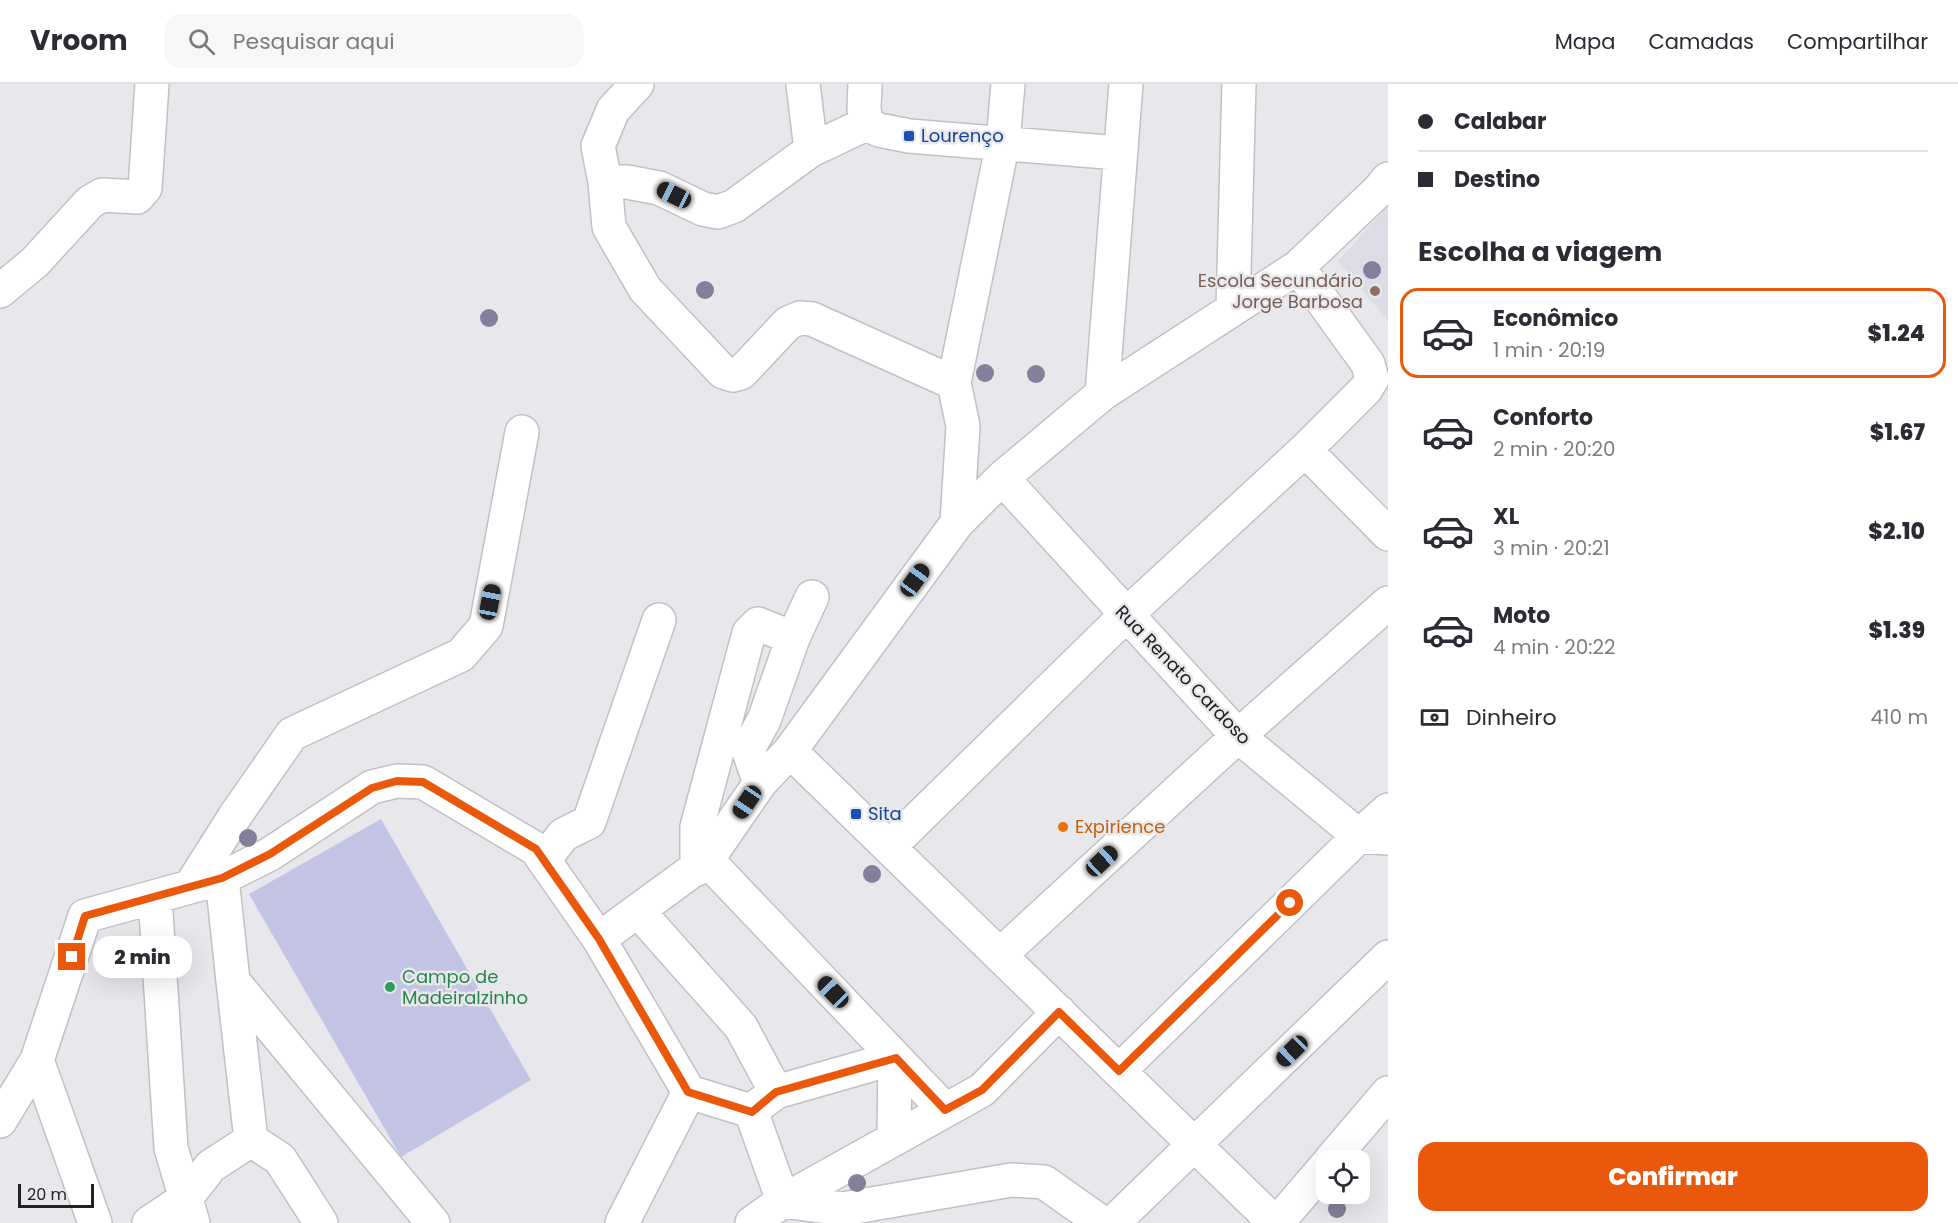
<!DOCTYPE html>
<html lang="pt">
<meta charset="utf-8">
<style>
body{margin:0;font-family:Poppins,sans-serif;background:#f7f7f7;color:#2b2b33;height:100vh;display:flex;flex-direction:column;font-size:22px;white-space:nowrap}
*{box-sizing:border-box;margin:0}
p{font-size:20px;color:#7c7c81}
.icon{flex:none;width:33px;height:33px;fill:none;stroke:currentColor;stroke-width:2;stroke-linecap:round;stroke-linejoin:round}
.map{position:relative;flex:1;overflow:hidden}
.side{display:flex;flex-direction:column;background:#fff;width:570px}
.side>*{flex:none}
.banner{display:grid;align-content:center;height:132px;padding:0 30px;background:#fff}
.fabs{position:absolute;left:1316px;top:1066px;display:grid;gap:12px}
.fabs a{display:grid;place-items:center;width:54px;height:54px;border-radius:12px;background:#fff;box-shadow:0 6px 24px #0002;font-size:30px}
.scale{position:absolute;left:18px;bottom:15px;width:76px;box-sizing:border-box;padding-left:6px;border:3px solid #212122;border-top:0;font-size:16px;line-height:21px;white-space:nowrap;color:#212122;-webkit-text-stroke:4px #e8e8ec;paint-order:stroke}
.end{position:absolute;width:27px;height:27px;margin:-14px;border:8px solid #ea580c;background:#fff;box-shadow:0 0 0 3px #fff}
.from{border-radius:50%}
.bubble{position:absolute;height:42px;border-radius:18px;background:#fff;box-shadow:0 6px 24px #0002;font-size:20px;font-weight:800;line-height:42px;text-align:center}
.car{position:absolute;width:18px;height:36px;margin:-18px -9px;border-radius:8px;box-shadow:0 0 4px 2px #0007;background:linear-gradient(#222 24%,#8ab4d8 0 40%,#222 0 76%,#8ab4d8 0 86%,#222 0)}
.banner b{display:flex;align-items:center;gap:21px;height:57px;font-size:22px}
.banner b+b{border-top:2px solid #e1e1e2}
.banner i{width:15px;height:15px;background:#2b2b33}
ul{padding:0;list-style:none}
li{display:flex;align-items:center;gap:18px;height:90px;margin:0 12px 9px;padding:0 18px;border:3px solid transparent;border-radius:18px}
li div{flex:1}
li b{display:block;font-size:22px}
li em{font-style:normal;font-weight:800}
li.current{border-color:#ea580c}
li>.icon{width:54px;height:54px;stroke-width:1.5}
h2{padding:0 30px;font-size:27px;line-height:72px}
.pay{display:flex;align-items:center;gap:15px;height:66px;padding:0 30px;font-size:22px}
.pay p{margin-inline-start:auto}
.button{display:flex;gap:12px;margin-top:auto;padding:12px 30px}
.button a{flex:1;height:69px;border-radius:18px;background:#ea580c;color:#fff;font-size:24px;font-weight:800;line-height:69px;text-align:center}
header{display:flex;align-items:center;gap:36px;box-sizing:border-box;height:84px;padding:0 30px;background:#fff;border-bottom:2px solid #e1e1e2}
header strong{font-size:28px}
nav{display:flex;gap:33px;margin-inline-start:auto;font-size:21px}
.search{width:420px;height:54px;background:#f7f7f7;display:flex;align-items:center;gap:15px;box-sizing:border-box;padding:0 21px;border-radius:18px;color:#7c7c81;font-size:22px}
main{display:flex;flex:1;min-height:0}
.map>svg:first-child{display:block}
.built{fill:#dcdce7}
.green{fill:#c3c4e4}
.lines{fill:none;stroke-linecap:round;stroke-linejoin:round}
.minor-casing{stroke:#c1c1c5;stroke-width:36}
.minor{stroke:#fff;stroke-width:33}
.tree{fill:#82809b}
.route{stroke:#ea580c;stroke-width:8}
.transit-dot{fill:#1a4fb4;stroke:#e8e8ec;stroke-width:2}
.education-dot{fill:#8d6e63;stroke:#e8e8ec;stroke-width:2}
.food-dot{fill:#e8710a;stroke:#e8e8ec;stroke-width:2}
.leisure-dot{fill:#2e9e5b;stroke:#e8e8ec;stroke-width:2}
.labels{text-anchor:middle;stroke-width:5;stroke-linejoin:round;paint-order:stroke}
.transit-label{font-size:18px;fill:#164399;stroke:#e8e8ec;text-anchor:start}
.education-label{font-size:18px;fill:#785e54;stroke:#e8e8ec;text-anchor:end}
.street-label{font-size:18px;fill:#212122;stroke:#e8e8ec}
.food-label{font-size:18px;fill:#c56008;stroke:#e8e8ec;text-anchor:start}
.leisure-label{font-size:18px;fill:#27864d;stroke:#e8e8ec;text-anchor:start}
</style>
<header>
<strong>Vroom</strong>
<div class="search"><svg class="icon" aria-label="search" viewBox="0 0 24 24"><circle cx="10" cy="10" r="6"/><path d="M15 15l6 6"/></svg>Pesquisar aqui</div>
<nav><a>Mapa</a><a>Camadas</a><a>Compartilhar</a></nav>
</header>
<main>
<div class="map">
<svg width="1388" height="1139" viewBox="0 0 1388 1139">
<rect width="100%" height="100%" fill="#e8e8ec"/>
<path class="built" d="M1388 122V237L1338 177Z"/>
<path class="green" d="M381 735 531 996 401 1073 249 810Z"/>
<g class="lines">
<defs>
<path id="minor" d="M637 0 613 26 598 62 605 98 609 143 645 205 723 288 733 291 741 289 788 239 800 234 812 235 954 299
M803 0 811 66
M865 0 864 24 866 40
M605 98H627L659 104 703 125 718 128 734 122 811 66 866 40 879 46 909 52 1119 69
M0 207 35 178 90 118 102 111 137 113 145 104 152 0
M1233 225 1239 0
M1102 310 1126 0
M1305 366 1388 450
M1002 394 1238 652 1359 752 1388 754
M957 439 963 342 954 299 1003 58 1008 0
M790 667 1275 1139
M760 699 748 665 764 636 793 554
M889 763 1126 531 1305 366 1366 305 1372 295 1368 280 1298 183
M544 776 563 751 589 738 659 536
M707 776 945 1026
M697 785V743L749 549 758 540 793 554 812 513
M222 794 233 897 433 1139
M190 803 235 732 292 650 461 571 486 542 522 348
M155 813 171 1064 193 1139
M638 827 741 943 776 1008
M599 855 689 1008 622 1139
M1000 871 1238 652 1388 519
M233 897 251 1056
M37 976 95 1139
M1119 987 1359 752 1388 726
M689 1008 751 1027 776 1008 895 974 894 1054
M751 1027 783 1117 843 1125 1011 1096 1044 1098 1102 1139
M0 1037 37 976 85 832 222 794 270 770 372 703 397 697 423 698 536 765 599 855 707 776 760 699 790 667 957 439 1002 394 1102 310 1298 183 1379 106 1388 95
M1330 1077 1388 1009
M149 1139 185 1115 211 1082 251 1056 280 1075 321 1139
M752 1139 783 1117 982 1006 1059 928
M1113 1139 1388 873
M1277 1139 1326 1082"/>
</defs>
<use href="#minor" class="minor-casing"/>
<use href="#minor" class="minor"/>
</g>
<g class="tree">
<circle cx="1372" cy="186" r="9"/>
<circle cx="705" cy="206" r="9"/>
<circle cx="489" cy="234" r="9"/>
<circle cx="985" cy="289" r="9"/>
<circle cx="1036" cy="290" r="9"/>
<circle cx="248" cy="754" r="9"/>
<circle cx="872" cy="790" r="9"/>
<circle cx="857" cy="1099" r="9"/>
<circle cx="1337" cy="1125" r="9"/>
</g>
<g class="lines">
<path class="route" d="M72 873 85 832 222 794 270 770 372 704 397 697 423 698 536 765 599 855 688 1008 752 1028 776 1008 896 974 945 1026 982 1006 1059 928 1119 987 1290 819"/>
</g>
<g class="transit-dot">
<rect x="903" y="46" width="12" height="12" rx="3"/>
<rect x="850" y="724" width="12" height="12" rx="3"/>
</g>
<circle class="education-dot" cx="1375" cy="207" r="6"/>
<circle class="food-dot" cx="1063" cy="743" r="6"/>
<circle class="leisure-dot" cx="390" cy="903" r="6"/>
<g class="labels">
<g class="transit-label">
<text x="921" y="58">Lourenço</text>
<text x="868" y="736">Sita</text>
</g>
<g class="education-label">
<text x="1363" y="203">Escola Secundário<tspan x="1363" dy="21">Jorge Barbosa</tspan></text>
</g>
<g class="street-label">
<text transform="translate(1183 591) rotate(46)" y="6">Rua Renato Cardoso</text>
</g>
<g class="food-label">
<text x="1075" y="749">Expirience</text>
</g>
<g class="leisure-label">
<text x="402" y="899">Campo de<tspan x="402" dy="21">Madeiralzinho</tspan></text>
</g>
</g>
</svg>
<div class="fabs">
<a><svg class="icon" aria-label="locate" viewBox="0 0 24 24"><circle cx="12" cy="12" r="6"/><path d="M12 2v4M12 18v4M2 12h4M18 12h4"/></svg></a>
</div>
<div class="scale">20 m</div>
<i class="end from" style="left:1290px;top:819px"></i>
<i class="end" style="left:72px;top:873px"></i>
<div class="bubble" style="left:93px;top:852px;width:99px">2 min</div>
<i class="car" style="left:674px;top:111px;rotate:296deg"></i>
<i class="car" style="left:915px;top:496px;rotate:36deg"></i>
<i class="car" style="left:490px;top:518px;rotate:11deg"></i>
<i class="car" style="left:747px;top:718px;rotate:214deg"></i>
<i class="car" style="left:1102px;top:777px;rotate:47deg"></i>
<i class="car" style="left:833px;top:908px;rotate:316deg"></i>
<i class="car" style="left:1292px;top:967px;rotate:226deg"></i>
</div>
<section class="side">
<div class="banner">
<b><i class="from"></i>Calabar</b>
<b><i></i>Destino</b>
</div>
<h2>Escolha a viagem</h2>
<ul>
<li class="current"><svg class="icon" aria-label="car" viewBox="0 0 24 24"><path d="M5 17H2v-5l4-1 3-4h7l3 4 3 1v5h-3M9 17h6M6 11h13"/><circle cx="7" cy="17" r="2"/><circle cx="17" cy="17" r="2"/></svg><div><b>Econômico</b><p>1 min · 20:19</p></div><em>$1.24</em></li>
<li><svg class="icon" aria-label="car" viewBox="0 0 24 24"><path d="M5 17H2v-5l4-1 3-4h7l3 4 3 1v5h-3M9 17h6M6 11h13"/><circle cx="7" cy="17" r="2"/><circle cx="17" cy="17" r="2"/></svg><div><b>Conforto</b><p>2 min · 20:20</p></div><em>$1.67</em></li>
<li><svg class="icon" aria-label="car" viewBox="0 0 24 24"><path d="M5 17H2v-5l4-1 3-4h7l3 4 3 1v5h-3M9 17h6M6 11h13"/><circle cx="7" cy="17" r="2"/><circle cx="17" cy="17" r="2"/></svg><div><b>XL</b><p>3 min · 20:21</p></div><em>$2.10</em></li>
<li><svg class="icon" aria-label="car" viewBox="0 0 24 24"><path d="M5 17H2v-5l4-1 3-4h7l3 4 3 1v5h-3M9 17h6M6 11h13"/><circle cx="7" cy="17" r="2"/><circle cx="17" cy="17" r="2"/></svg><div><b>Moto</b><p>4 min · 20:22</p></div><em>$1.39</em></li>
</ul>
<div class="pay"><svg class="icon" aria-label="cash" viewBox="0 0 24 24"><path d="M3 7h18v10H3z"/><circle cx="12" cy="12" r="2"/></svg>Dinheiro<p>410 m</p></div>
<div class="button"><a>Confirmar</a></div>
</section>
</main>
